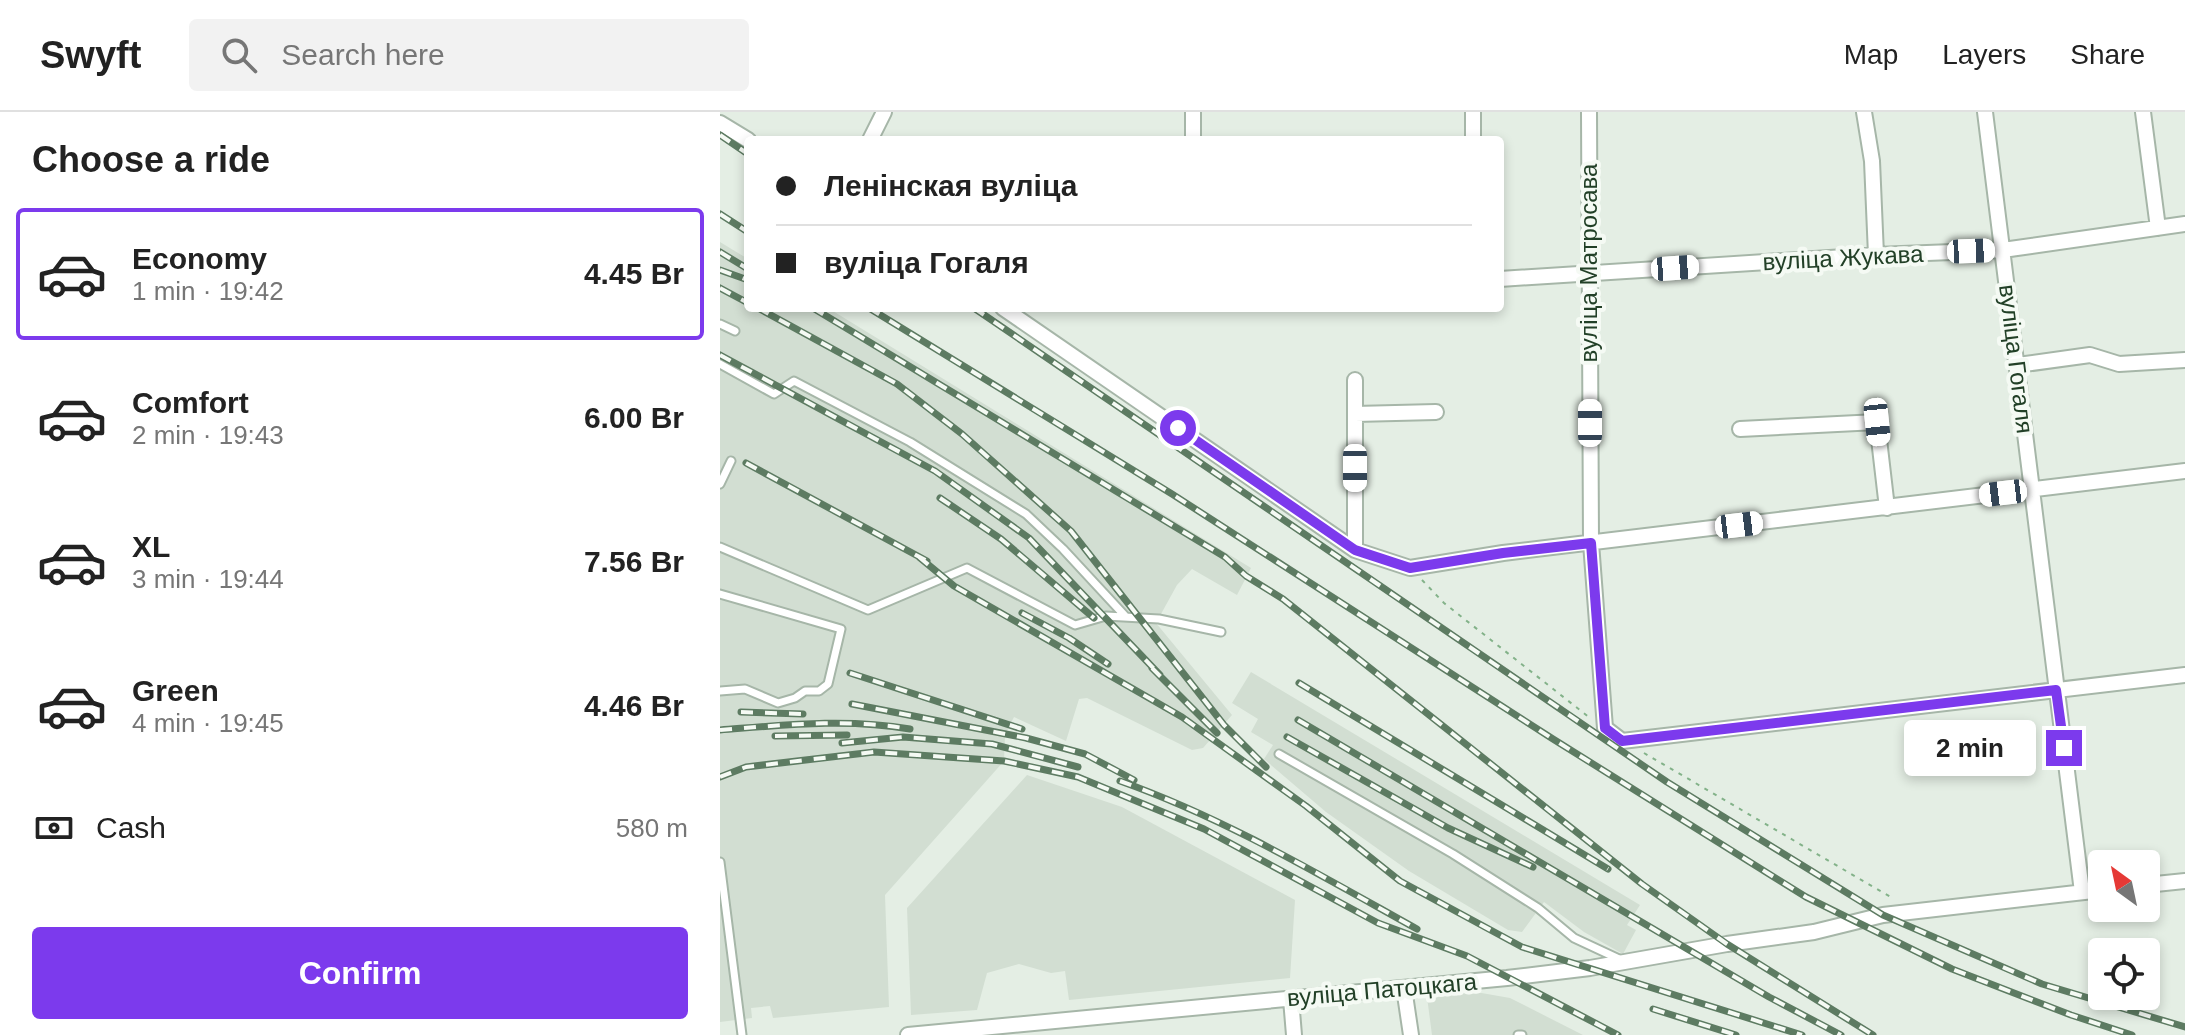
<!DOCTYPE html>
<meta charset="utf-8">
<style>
body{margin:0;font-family:Helvetica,sans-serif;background:#f2f2f2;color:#222;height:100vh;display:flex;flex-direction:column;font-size:30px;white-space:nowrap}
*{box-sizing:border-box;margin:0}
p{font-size:26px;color:#767676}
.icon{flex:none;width:44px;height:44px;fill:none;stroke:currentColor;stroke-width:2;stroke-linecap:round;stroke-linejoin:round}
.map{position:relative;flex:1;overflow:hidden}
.panel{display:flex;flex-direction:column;background:#fff;width:720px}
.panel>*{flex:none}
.banner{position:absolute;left:24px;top:24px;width:760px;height:176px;border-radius:8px;box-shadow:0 4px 12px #0003;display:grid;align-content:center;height:176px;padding:0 32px;background:#fff}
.needle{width:52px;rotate:327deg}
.tools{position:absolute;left:1368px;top:738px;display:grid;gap:16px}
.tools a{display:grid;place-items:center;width:72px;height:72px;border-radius:8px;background:#fff;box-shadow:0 4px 12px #0003;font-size:40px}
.end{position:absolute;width:36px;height:36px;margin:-18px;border:10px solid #7c3aed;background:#fff;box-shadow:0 0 0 4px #fff}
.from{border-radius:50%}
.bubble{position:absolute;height:56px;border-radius:8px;background:#fff;box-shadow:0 4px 12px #0003;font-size:26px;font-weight:700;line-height:56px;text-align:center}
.car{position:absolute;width:24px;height:48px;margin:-24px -12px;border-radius:10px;box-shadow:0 0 6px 2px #0007;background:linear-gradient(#fff 24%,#345 0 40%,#fff 0 76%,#345 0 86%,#fff 0)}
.banner b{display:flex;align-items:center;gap:28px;height:76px;font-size:30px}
.banner b+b{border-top:2px solid #e0e0e0}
.banner i{width:20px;height:20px;background:#222}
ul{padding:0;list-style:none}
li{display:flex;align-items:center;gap:24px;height:132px;margin:0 16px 12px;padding:0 16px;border:4px solid transparent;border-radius:8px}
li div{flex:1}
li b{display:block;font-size:30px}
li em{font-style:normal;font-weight:700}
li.selected{border-color:#7c3aed}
li>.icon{width:72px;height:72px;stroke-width:1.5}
h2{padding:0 32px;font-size:36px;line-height:96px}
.pay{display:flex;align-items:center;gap:20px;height:88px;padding:0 32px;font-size:30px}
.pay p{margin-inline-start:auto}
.action{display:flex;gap:16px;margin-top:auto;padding:16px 32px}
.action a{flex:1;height:92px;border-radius:8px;background:#7c3aed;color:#fff;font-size:32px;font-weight:700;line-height:92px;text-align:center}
header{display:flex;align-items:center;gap:48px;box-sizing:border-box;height:112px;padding:0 40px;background:#fff;border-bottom:2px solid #e0e0e0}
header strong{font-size:38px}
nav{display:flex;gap:44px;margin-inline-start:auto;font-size:28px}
.search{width:560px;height:72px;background:#f2f2f2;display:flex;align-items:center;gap:20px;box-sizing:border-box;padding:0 28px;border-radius:8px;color:#767676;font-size:30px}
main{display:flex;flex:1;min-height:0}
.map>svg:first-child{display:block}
.built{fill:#d2ded2}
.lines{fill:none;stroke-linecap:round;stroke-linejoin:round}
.lane-casing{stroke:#a6b6a8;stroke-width:11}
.street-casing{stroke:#a6b6a8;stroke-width:18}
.path{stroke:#83b289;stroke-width:2;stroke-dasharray:4 6;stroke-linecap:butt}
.lane{stroke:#fff;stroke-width:7}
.street{stroke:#fff;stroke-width:14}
.rail-casing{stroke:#5d7b62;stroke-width:7}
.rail{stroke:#f5faf4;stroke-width:4;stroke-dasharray:12;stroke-linecap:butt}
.route{stroke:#7c3aed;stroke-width:10}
.labels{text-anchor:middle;stroke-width:8;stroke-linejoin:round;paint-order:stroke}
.street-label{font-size:24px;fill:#224027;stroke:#f5faf4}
</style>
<header>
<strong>Swyft</strong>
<div class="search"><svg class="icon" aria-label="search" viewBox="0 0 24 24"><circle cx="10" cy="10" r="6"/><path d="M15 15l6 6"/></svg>Search here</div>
<nav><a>Map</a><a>Layers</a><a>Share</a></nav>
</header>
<main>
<section class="panel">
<h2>Choose a ride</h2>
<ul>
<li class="selected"><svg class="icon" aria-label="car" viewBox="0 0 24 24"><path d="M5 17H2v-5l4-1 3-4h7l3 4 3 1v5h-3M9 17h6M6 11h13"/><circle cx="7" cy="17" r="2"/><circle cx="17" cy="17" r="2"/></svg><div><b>Economy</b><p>1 min · 19:42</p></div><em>4.45 Br</em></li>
<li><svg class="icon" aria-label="car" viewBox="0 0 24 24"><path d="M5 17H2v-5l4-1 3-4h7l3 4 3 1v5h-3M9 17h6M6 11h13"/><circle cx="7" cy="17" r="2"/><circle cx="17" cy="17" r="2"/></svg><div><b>Comfort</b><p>2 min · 19:43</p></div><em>6.00 Br</em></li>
<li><svg class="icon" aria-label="car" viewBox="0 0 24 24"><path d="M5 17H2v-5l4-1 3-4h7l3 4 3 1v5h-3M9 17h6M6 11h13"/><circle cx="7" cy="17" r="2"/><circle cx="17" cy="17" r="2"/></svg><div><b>XL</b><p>3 min · 19:44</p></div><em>7.56 Br</em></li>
<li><svg class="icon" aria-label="car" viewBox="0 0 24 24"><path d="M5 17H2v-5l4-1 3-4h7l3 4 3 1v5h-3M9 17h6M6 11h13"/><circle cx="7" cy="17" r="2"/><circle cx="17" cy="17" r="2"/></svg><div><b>Green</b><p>4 min · 19:45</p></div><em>4.46 Br</em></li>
</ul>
<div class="pay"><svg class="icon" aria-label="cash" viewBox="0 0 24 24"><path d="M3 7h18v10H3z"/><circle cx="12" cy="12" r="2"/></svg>Cash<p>580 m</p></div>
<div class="action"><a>Confirm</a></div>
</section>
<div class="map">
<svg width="1465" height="923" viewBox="0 0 1465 923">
<rect width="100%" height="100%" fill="#e4eee4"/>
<path class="built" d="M0 130 28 147V196H108L531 456 517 483 472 457 457 473 436 511 512 603 483 636 472 638 367 586 359 587 346 629 294 605 285 623 284 649 165 783 169 895 53 906 50 894 31 896 32 906 0 910Z
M531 560 920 793 907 813 916 818 903 842 864 820 824 790 802 820 788 818 689 759 606 700 544 647 553 633 531 620 538 607 512 591Z
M307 663 402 695 575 788 570 866 349 888 345 859 331 861 299 852 267 861 257 898 191 903 187 796Z
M750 879 790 886 863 923H712L707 885Z"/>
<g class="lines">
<defs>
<path id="lane" d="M0 212 15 219
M0 252 54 282 74 269 190 330 306 402 343 437 406 505
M0 372 11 349
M0 435 148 498 247 456 355 513 386 504 439 507 501 520
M0 482 121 517 108 572 99 579H85L75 586 58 591 25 577 0 579
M559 642 733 742 818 796 854 826 899 847
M0 750 22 923
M798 923H802"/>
<path id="street" d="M473 0V28
M753 0V28
M869 0 871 431 885 616 902 629 1465 563
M1144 0 1152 49 1156 143
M1265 0 1362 780
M1423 0 1438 116
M0 11 28 28
M150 28 164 0
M780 167 1156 143 1283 138 1465 112
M283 196 635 438 690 456 783 441 1465 359
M1298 253 1370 243 1399 252 1465 248
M635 302 716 300
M1020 317 1157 310 1167 396
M635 438V268
M1426 773 1465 769
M684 876 691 923
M571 887 574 923
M188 923 787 866 870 856 1007 832 1094 820 1163 803 1382 778"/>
</defs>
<use href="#lane" class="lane-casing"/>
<use href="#street" class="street-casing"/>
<path class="path" d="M702 468 724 491 870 606
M924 641 1174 787"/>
<use href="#lane" class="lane"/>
<use href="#street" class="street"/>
<defs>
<path id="rail" d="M0 23 28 42
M0 102 28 120
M0 140 28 157
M0 158 28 168
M0 176 28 191
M38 196 177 272 242 322 351 419 504 613 546 655
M93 196 505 445 526 464 563 487 922 772 1007 832 1153 923
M149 196 452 382 833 627 1086 785 1232 857 1351 903 1412 923
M254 196 947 670 1163 803 1322 872 1465 915
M0 243 215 359 309 426 440 563
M26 351 207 449
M220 386 281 427 374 506
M199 445 234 474 462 605 586 694 680 769 802 835 1082 923
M302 501 349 526 388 552
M432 556 497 621
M130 561 302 617
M579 571 888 757
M132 592 306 626 365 642 414 668
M21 600 83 602
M578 608 1049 885 1121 923
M0 618C64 613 126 606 190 617
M55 624 127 623
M567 625 728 716 813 755
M122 631 183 625 272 632 358 655
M0 665 26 655 154 640 284 649 358 665 484 717 658 811 747 844 898 923
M400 669C504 706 600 763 697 817
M933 897 1016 923"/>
</defs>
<use href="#rail" class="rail-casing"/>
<use href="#rail" class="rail"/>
</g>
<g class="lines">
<path class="route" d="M458 316 635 438 690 456 783 441 871 431 885 616 902 629 1336 578 1344 636"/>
</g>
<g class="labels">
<g class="street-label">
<text transform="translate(1123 146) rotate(-3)" y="8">вуліца Жукава</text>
<text transform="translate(869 151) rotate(-90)" y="8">вуліца Матросава</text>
<text transform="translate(1296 247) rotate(83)" y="8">вуліца Гогаля</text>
<text transform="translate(662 878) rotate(-5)" y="8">вуліца Патоцкага</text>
</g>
</g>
</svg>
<div class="tools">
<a><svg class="needle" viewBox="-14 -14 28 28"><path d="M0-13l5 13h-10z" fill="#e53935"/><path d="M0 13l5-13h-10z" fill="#767676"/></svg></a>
<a><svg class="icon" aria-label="locate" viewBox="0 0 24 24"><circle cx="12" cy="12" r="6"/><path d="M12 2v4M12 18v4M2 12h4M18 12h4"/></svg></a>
</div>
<i class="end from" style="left:458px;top:316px"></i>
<i class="end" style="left:1344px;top:636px"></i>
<div class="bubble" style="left:1184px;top:608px;width:132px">2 min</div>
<i class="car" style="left:1251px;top:139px;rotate:88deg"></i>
<i class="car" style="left:955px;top:156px;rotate:86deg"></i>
<i class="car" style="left:1157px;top:310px;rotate:174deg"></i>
<i class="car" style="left:870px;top:311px;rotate:0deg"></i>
<i class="car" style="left:635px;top:356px;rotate:180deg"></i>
<i class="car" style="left:1283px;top:381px;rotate:263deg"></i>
<i class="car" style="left:1019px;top:413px;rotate:83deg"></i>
<div class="banner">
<b><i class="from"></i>Ленінская вуліца</b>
<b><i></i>вуліца Гогаля</b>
</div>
</div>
</main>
